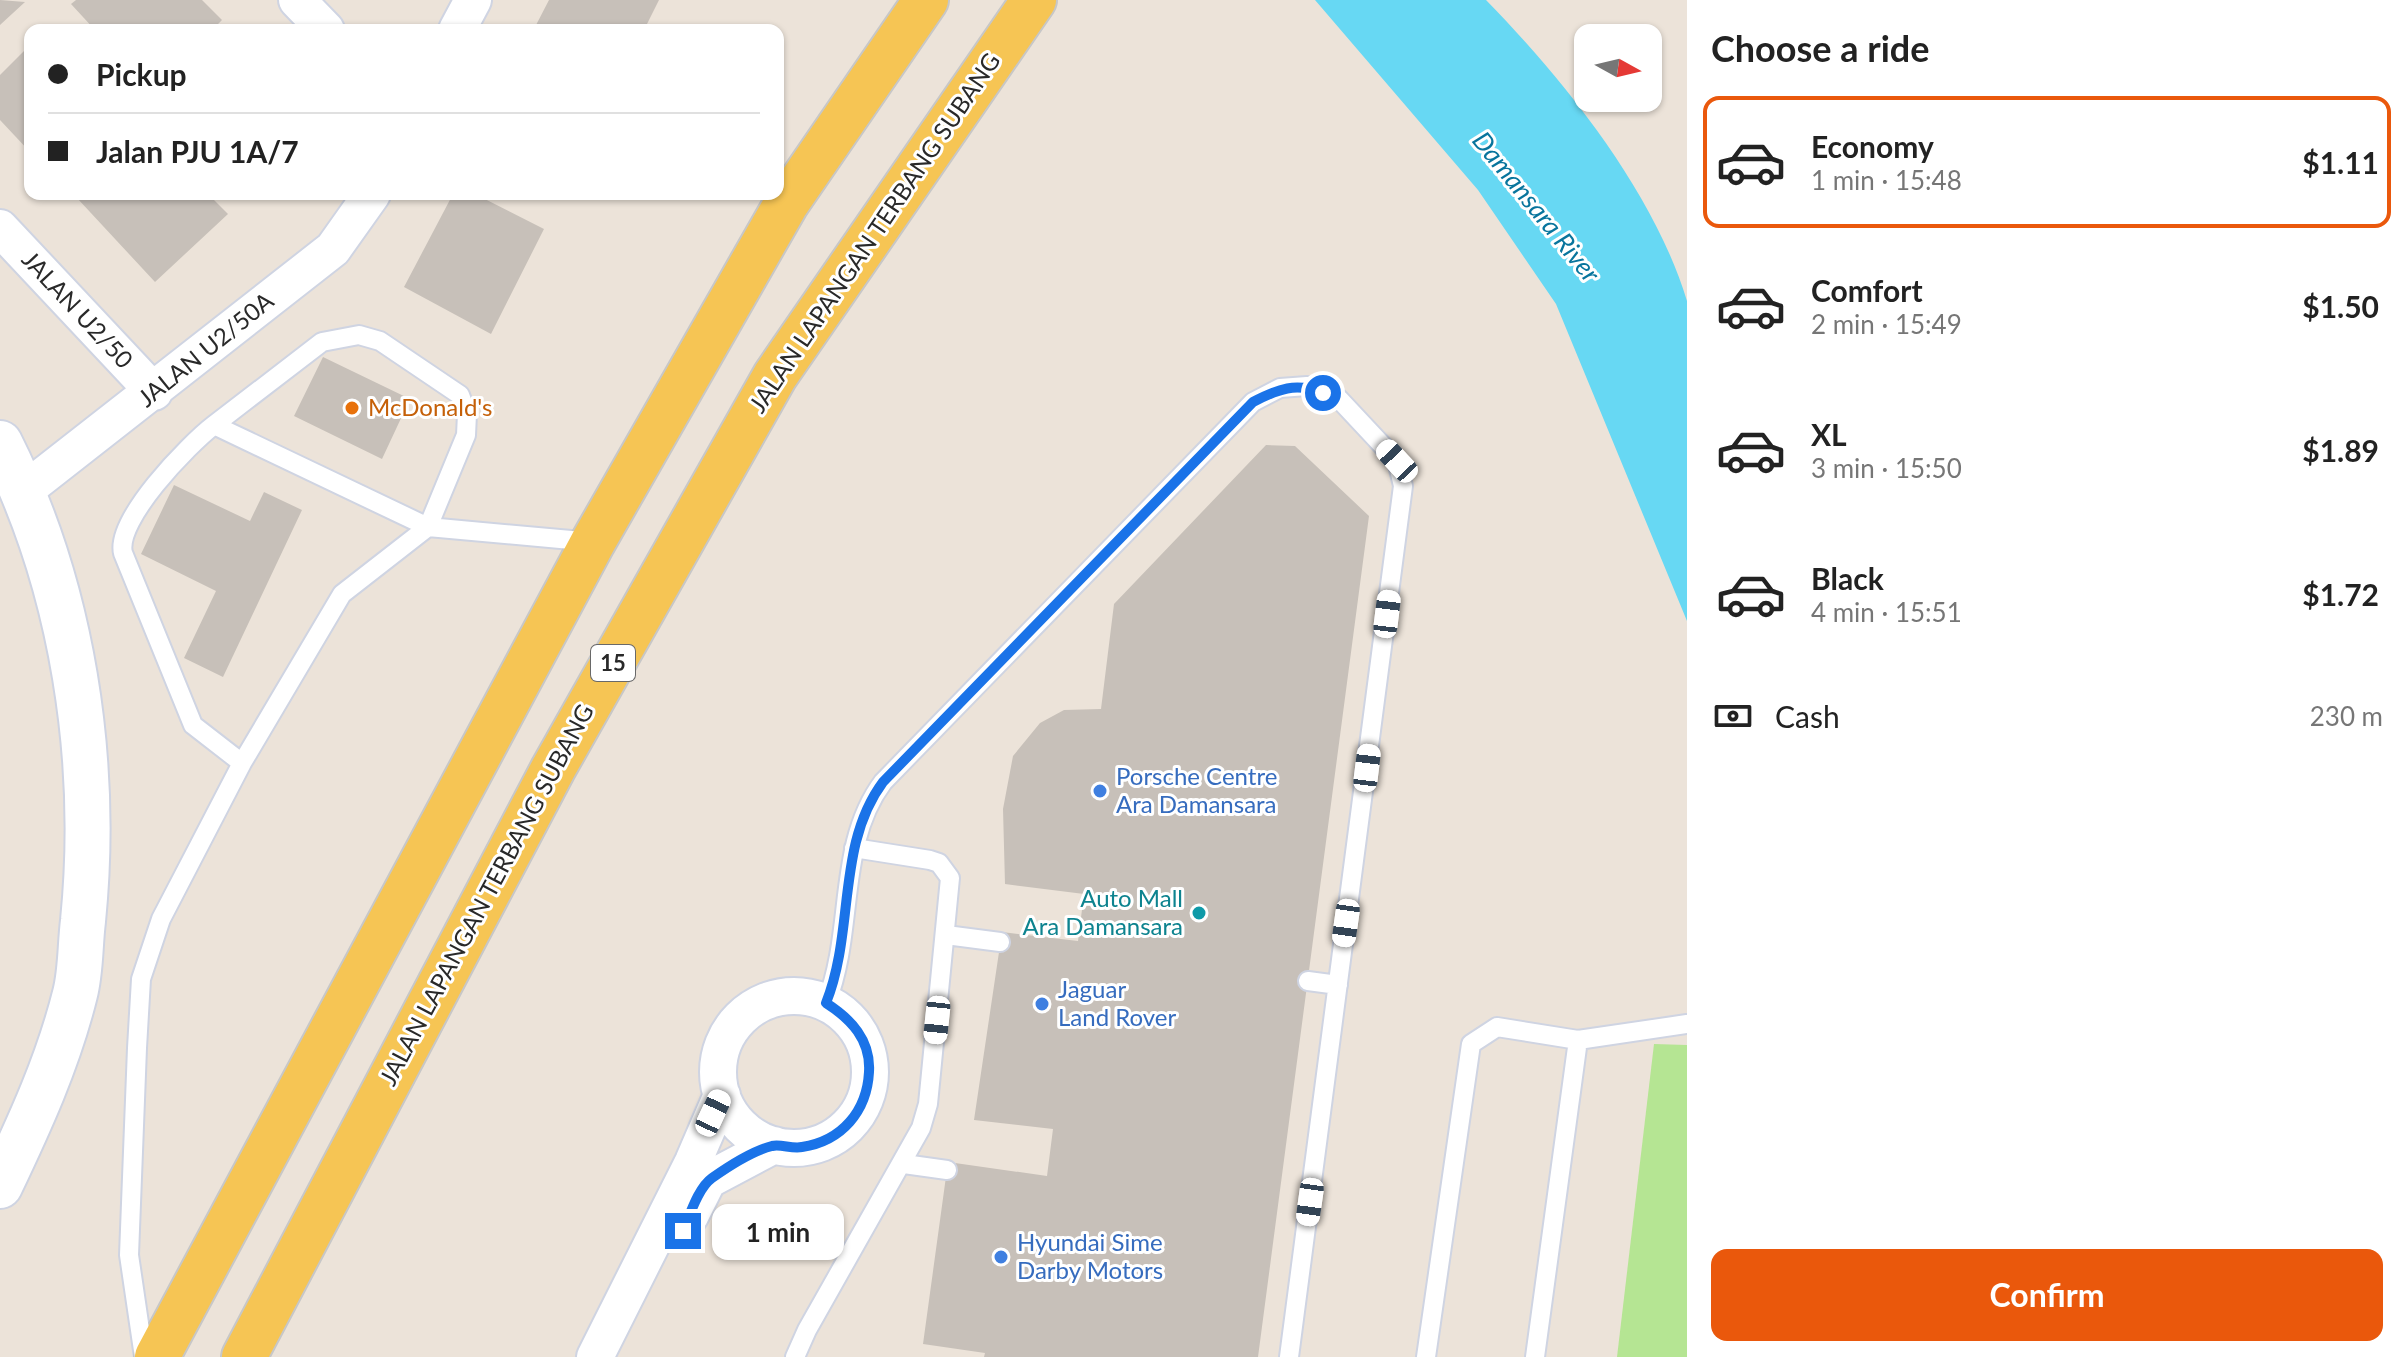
<!DOCTYPE html>
<meta charset="utf-8">
<style>
body{margin:0;font-family:Lato,sans-serif;background:#f6f6f6;color:#222;height:100vh;display:flex;flex-direction:column;font-size:30px;white-space:nowrap}
*{box-sizing:border-box;margin:0}
p{font-size:26px;color:#767676}
.icon{flex:none;width:44px;height:44px;fill:none;stroke:currentColor;stroke-width:2;stroke-linecap:round;stroke-linejoin:round}
.map{position:relative;flex:1;overflow:hidden}
.side{display:flex;flex-direction:column;background:#fff;width:720px}
.side>*{flex:none}
.top-card{position:absolute;left:24px;top:24px;width:760px;height:176px;border-radius:16px;box-shadow:0 2px 6px #0004;display:grid;align-content:center;height:176px;padding:0 24px;background:#fff}
.needle{width:52px;rotate:98deg}
.fabs{position:absolute;left:1574px;top:24px;display:grid;gap:16px}
.fabs a{display:grid;place-items:center;width:88px;height:88px;border-radius:16px;background:#fff;box-shadow:0 2px 6px #0004;font-size:40px}
.end{position:absolute;width:36px;height:36px;margin:-18px;border:10px solid #1a73e8;background:#fff;box-shadow:0 0 0 4px #fff}
.from{border-radius:50%}
.bubble{position:absolute;height:56px;border-radius:16px;background:#fff;box-shadow:0 2px 6px #0004;font-size:26px;font-weight:700;line-height:56px;text-align:center}
.car{position:absolute;width:24px;height:48px;margin:-24px -12px;border-radius:10px;box-shadow:0 0 6px 2px #0007;background:linear-gradient(#fff 24%,#345 0 40%,#fff 0 76%,#345 0 86%,#fff 0)}
.top-card b{display:flex;align-items:center;gap:28px;height:76px;font-size:30px}
.top-card b+b{border-top:2px solid #e0e0e0}
.top-card i{width:20px;height:20px;background:#222}
ul{padding:0;list-style:none}
li{display:flex;align-items:center;gap:24px;height:132px;margin:0 16px 12px;padding:0 8px;border:4px solid transparent;border-radius:16px}
li div{flex:1}
li b{display:block;font-size:30px}
li em{font-style:normal;font-weight:700}
li.active{border-color:#ea580c}
li>.icon{width:72px;height:72px;stroke-width:1.5}
h2{padding:0 24px;font-size:36px;line-height:96px}
.pay{display:flex;align-items:center;gap:20px;height:88px;padding:0 24px;font-size:30px}
.pay p{margin-inline-start:auto}
.action{display:flex;gap:16px;margin-top:auto;padding:16px 24px}
.action a{flex:1;height:92px;border-radius:16px;background:#ea580c;color:#fff;font-size:32px;font-weight:700;line-height:92px;text-align:center}
main{display:flex;flex:1;min-height:0}
.map>svg:first-child{display:block}
.green{fill:#b5e593}
.water{fill:#67d8f3}
.building{fill:#c7c0b9}
.lines{fill:none;stroke-linecap:round;stroke-linejoin:round}
.lane-casing{stroke:#cfd4e2;stroke-width:22}
.street-casing{stroke:#cfd4e2;stroke-width:40}
.secondary-casing{stroke:#cfd4e2;stroke-width:48}
.primary-casing{stroke:#c7c7c7;stroke-width:48}
.lane{stroke:#fff;stroke-width:18}
.street{stroke:#fff;stroke-width:36}
.secondary{stroke:#fff;stroke-width:44}
.primary{stroke:#f6c554;stroke-width:44}
.route{stroke:#1a73e8;stroke-width:10}
.food-dot{fill:#e8710a;stroke:#fff;stroke-width:3}
.shop-dot{fill:#3f7fe0;stroke:#fff;stroke-width:3}
.culture-dot{fill:#0f9aa8;stroke:#fff;stroke-width:3}
.labels{text-anchor:middle;stroke-width:6;stroke-linejoin:round;paint-order:stroke}
.shield{fill:#fff;stroke:#696969;stroke-width:2}
.shield-label{font-size:22px;font-weight:bold;fill:#292929}
.street-label{font-size:24px;fill:#292929;stroke:#fff}
.food-label{font-size:24px;fill:#c56008;stroke:#fff;text-anchor:start}
.shop-label{font-size:24px;fill:#366cbe;stroke:#fff;text-anchor:start}
.culture-label{font-size:24px;fill:#0d838f;stroke:#fff;text-anchor:end}
.water-label{font-size:26px;font-style:italic;fill:#08759d;stroke:#fff}
</style>
<main>
<div class="map">
<svg width="1687" height="1357" viewBox="0 0 1687 1357">
<rect width="100%" height="100%" fill="#ece3d9"/>
<path class="green" d="M1654 1044 1687 1045V1357H1617Z"/>
<path class="water" d="M1315 0H1486C1565 81 1654 192 1687 301V621L1556 304 1478 190Z"/>
<path class="building" d="M0 0 25 2 0 25Z
M76 0H202L222 20 212 30H95L71 4Z
M549 0H659L644 30H541L535 27Z
M30 45V152L0 120V75Z
M81 194H208L228 214 155 282 77 198Z
M453 194H475L544 229 491 334 404 287Z
M323 357 410 399 382 459 294 416Z
M1266 445 1295 446 1369 516 1258 1357H984L985 1353 923 1344 948 1162 1047 1176 1053 1129 974 1120 1002 932 1078 941 1084 894 1005 884 1003 809 1013 756 1040 723 1064 710 1101 709 1114 604Z
M174 485 250 521 264 492 302 510 223 677 184 658 216 591 141 554Z"/>
<g class="lines">
<defs>
<path id="lane" d="M214 425 322 342 359 335 380 341 460 395 467 414 466 435 428 527 214 425C188 445 115 520 123 553L193 725 242 763
M946 935 1000 942
M1308 981 1338 985
M826 1003C855 931 836 845 883 782L1253 402 1280 388 1307 386 1339 399 1397 461 1403 486 1289 1357
M1578 1040 1687 1024
M904 1164 947 1170
M144 1357 129 1255 137 1048 141 979 161 919 242 763 342 594 428 527 593 542
M795 1357 807 1330 921 1128 928 1104 950 878 939 863 930 860 854 848
M1426 1357 1471 1044 1497 1027 1578 1040 1535 1357"/>
<path id="street" d="M297 0 326 30
M457 30 473 0
M0 228 154 392
M24 491 333 249 372 194
M718 1072a76 76 0 1 1 152 0a76 76 0 1 1-152 0Z
M690 1216 708 1180 774 1145
M595 1357 693 1162 722 1095"/>
<path id="secondary" d="M0 443C73 588 99 760 83 921 80 945 81 971 75 994 58 1062 30 1123 0 1186"/>
<path id="primary" d="M157 1357 593 542 786 204 926 0
M244 1357 553 769 775 376 1034 0"/>
</defs>
<use href="#lane" class="lane-casing"/>
<use href="#street" class="street-casing"/>
<use href="#secondary" class="secondary-casing"/>
<use href="#primary" class="primary-casing"/>
<use href="#lane" class="lane"/>
<use href="#street" class="street"/>
<use href="#secondary" class="secondary"/>
<use href="#primary" class="primary"/>
</g>
<g class="lines">
<path class="route" d="M683 1231C690 1215 698 1188 712 1178 729 1166 752 1151 772 1146 781 1144 792 1149 802 1147 842 1141 867 1111 869 1072 871 1040 851 1019 826 1003 855 931 836 845 883 782L1253 402C1278 389 1296 382 1323 393"/>
</g>
<circle class="food-dot" cx="352" cy="408" r="8"/>
<g class="shop-dot">
<circle cx="1100" cy="791" r="8"/>
<circle cx="1042" cy="1004" r="8"/>
<circle cx="1001" cy="1257" r="8"/>
</g>
<circle class="culture-dot" cx="1199" cy="913" r="8"/>
<g class="labels">
<rect class="shield" x="591" y="645" width="44" height="36" rx="6"/>
<g class="shield-label">
<text x="613" y="671">15</text>
</g>
<g class="street-label">
<text transform="translate(875 233) rotate(-56)" y="8">JALAN LAPANGAN TERBANG SUBANG</text>
<text transform="translate(77 310) rotate(47)" y="8">JALAN U2/50</text>
<text transform="translate(206 350) rotate(-39)" y="8">JALAN U2/50A</text>
<text transform="translate(487 895) rotate(-62)" y="8">JALAN LAPANGAN TERBANG SUBANG</text>
</g>
<g class="food-label">
<text x="368" y="416">McDonald's</text>
</g>
<g class="shop-label">
<text x="1116" y="785">Porsche Centre<tspan x="1116" dy="28">Ara Damansara</tspan></text>
<text x="1058" y="998">Jaguar<tspan x="1058" dy="28">Land Rover</tspan></text>
<text x="1017" y="1251">Hyundai Sime<tspan x="1017" dy="28">Darby Motors</tspan></text>
</g>
<g class="culture-label">
<text x="1183" y="907">Auto Mall<tspan x="1183" dy="28">Ara Damansara</tspan></text>
</g>
<g class="water-label">
<text transform="translate(1536 207) rotate(51)" y="9">Damansara River</text>
</g>
</g>
</svg>
<div class="fabs">
<a><svg class="needle" viewBox="-14 -14 28 28"><path d="M0-13l5 13h-10z" fill="#e53935"/><path d="M0 13l5-13h-10z" fill="#767676"/></svg></a>
</div>
<i class="end from" style="left:1323px;top:393px"></i>
<i class="end" style="left:683px;top:1231px"></i>
<div class="bubble" style="left:712px;top:1204px;width:132px">1 min</div>
<i class="car" style="left:1397px;top:461px;rotate:317deg"></i>
<i class="car" style="left:1387px;top:614px;rotate:7deg"></i>
<i class="car" style="left:1367px;top:768px;rotate:7deg"></i>
<i class="car" style="left:1346px;top:923px;rotate:188deg"></i>
<i class="car" style="left:937px;top:1020px;rotate:186deg"></i>
<i class="car" style="left:713px;top:1113px;rotate:25deg"></i>
<i class="car" style="left:1310px;top:1202px;rotate:188deg"></i>
<div class="top-card">
<b><i class="from"></i>Pickup</b>
<b><i></i>Jalan PJU 1A/7</b>
</div>
</div>
<section class="side">
<h2>Choose a ride</h2>
<ul>
<li class="active"><svg class="icon" aria-label="car" viewBox="0 0 24 24"><path d="M5 17H2v-5l4-1 3-4h7l3 4 3 1v5h-3M9 17h6M6 11h13"/><circle cx="7" cy="17" r="2"/><circle cx="17" cy="17" r="2"/></svg><div><b>Economy</b><p>1 min · 15:48</p></div><em>$1.11</em></li>
<li><svg class="icon" aria-label="car" viewBox="0 0 24 24"><path d="M5 17H2v-5l4-1 3-4h7l3 4 3 1v5h-3M9 17h6M6 11h13"/><circle cx="7" cy="17" r="2"/><circle cx="17" cy="17" r="2"/></svg><div><b>Comfort</b><p>2 min · 15:49</p></div><em>$1.50</em></li>
<li><svg class="icon" aria-label="car" viewBox="0 0 24 24"><path d="M5 17H2v-5l4-1 3-4h7l3 4 3 1v5h-3M9 17h6M6 11h13"/><circle cx="7" cy="17" r="2"/><circle cx="17" cy="17" r="2"/></svg><div><b>XL</b><p>3 min · 15:50</p></div><em>$1.89</em></li>
<li><svg class="icon" aria-label="car" viewBox="0 0 24 24"><path d="M5 17H2v-5l4-1 3-4h7l3 4 3 1v5h-3M9 17h6M6 11h13"/><circle cx="7" cy="17" r="2"/><circle cx="17" cy="17" r="2"/></svg><div><b>Black</b><p>4 min · 15:51</p></div><em>$1.72</em></li>
</ul>
<div class="pay"><svg class="icon" aria-label="cash" viewBox="0 0 24 24"><path d="M3 7h18v10H3z"/><circle cx="12" cy="12" r="2"/></svg>Cash<p>230 m</p></div>
<div class="action"><a>Confirm</a></div>
</section>
</main>
